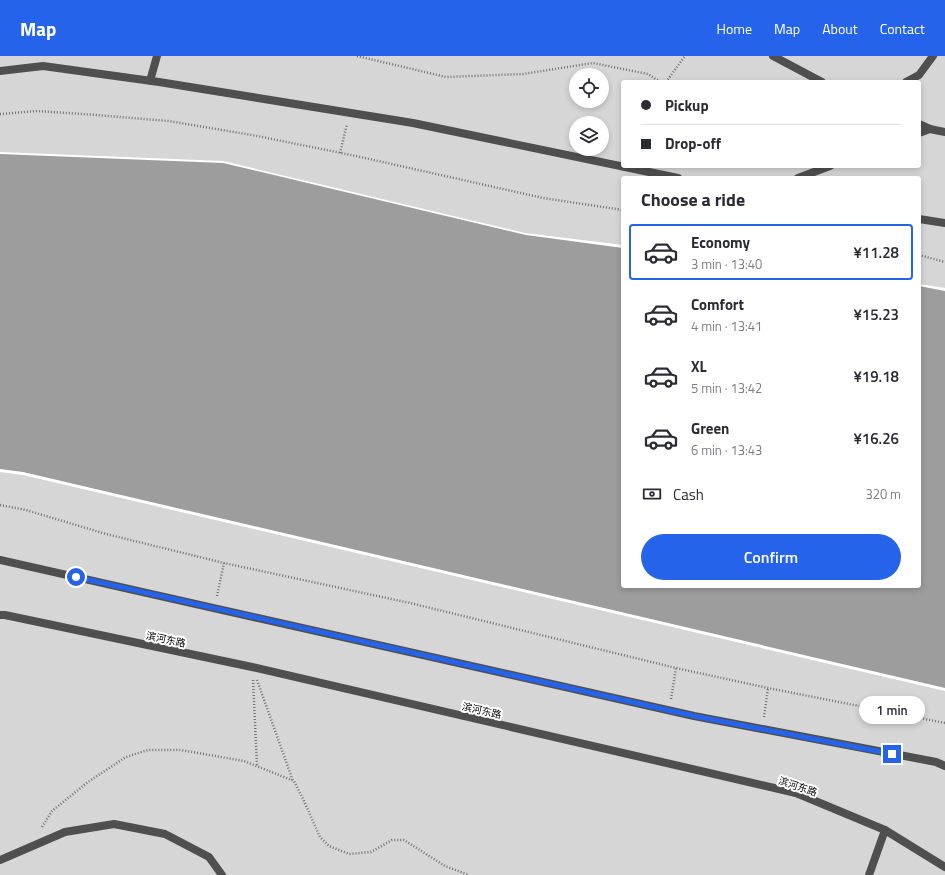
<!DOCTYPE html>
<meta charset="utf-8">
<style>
body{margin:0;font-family:"Titillium Web","Noto Sans SC",sans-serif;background:#f7f7f7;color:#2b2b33;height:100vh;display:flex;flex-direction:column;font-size:15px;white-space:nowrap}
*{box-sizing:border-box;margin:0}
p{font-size:13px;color:#7c7c81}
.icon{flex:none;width:22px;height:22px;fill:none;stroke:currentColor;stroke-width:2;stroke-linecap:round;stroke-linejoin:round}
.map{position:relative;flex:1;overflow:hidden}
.sheet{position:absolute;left:621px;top:120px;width:300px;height:412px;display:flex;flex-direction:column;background:#fff;border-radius:4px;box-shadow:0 2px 6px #0003}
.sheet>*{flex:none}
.hud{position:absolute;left:621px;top:24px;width:300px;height:88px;border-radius:4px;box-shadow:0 2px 6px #0003;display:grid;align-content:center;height:88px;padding:0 20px;background:#fff}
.fabs{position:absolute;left:569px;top:12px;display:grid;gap:8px}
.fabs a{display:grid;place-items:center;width:40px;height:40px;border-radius:50%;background:#fff;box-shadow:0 2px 6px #0003;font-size:20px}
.end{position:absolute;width:18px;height:18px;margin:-9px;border:5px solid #2563eb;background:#fff;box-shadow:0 0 0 2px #fff}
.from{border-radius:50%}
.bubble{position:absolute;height:28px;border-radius:14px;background:#fff;box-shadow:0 2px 6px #0003;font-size:13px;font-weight:600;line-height:28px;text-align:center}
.hud b{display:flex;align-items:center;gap:14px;height:38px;font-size:15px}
.hud b+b{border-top:1px solid #e1e1e2}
.hud i{width:10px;height:10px;background:#2b2b33}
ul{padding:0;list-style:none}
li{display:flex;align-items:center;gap:12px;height:56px;margin:0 8px 6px;padding:0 12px;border:2px solid transparent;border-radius:4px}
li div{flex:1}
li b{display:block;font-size:15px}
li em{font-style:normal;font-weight:600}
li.on{border-color:#2563eb}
li>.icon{width:36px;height:36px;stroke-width:1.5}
h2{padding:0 20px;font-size:18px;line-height:48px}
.pay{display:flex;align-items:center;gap:10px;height:44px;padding:0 20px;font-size:15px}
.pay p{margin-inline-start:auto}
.action{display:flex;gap:8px;margin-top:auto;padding:8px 20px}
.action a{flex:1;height:46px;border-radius:24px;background:#2563eb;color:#fff;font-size:16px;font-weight:600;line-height:46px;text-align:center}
header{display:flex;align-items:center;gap:24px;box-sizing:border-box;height:56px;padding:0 20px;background:#2563eb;color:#fff}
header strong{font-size:19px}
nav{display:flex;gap:22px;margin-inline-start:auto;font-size:14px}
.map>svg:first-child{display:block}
.green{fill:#d6d6d6;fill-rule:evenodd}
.water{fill:#9d9d9d}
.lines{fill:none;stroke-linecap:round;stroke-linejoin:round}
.path{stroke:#717171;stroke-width:2.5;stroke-dasharray:1 2;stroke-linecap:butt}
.minor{stroke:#4f4f4f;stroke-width:8}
.tertiary{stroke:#4f4f4f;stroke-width:8}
.route{stroke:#2563eb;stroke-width:5}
.labels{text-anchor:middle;stroke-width:4;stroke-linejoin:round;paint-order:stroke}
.street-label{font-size:10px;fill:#000;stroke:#fff}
</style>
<header>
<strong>Map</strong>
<nav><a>Home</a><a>Map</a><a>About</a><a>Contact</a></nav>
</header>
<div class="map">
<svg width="945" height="819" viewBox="0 0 945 819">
<rect width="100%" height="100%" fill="#fff"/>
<path class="green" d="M0 0H945V232L919 228V122H623V189L525 177 223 105 0 96ZM576 19H602V45H576ZM623 26H919V110H623ZM576 67H602V93H576Z
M0 416 23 419 945 635V819H0Z"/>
<path class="water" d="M0 98 223 107 526 179 623 192V530H919V230L945 235V632L23 416 0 413Z"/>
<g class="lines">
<path class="path" d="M357 0 446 21 523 18 593 7 648 18 660 26
M666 26 685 0
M0 58 37 55 97 59 169 65 252 79 356 100 543 142 623 154
M340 97 347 68
M919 199 945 206
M0 449 26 454 106 478 224 507 410 547 676 612 768 632 945 667
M217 540 224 507
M253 624 257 710
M257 624 293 725
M671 643 676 612
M764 661 768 632
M42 771 52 755 88 726 126 701 148 694H181L244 705 294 725 304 745 320 781 329 790 349 798 371 796 392 784H404L445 810 469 819"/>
<path class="minor" d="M0 15 43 10 159 26 413 67 678 122
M150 25 157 0
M919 77 930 73
M798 122 830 110
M919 163 945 167
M0 504 694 660 936 706 945 710
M0 804 65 776 114 768 165 778 209 801 222 819
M869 819 885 774"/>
<path class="tertiary" d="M773 0 822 26
M906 26 919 19 933 0
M919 68 930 73 945 76
M0 559H5L252 611 796 737 885 774 945 811"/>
</g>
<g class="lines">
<path class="route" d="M76 521 694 660 892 698"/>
</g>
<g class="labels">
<g class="street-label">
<text transform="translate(166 583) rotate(12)" y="4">滨河东路</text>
<text transform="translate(482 654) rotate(13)" y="4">滨河东路</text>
<text transform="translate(798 730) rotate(18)" y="4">滨河东路</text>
</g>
</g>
</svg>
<div class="fabs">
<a><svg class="icon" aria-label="locate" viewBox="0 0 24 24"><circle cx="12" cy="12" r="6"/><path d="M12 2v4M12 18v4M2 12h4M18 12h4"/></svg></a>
<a><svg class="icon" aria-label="layers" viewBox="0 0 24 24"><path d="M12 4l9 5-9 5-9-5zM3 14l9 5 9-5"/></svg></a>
</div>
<i class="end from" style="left:76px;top:521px"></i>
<i class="end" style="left:892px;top:698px"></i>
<div class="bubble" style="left:859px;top:640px;width:66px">1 min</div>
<div class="hud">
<b><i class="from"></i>Pickup</b>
<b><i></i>Drop-off</b>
</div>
<section class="sheet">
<h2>Choose a ride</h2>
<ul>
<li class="on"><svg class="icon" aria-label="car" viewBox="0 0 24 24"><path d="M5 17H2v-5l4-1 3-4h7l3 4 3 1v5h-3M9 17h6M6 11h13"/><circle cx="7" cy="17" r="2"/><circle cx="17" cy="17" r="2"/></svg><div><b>Economy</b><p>3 min · 13:40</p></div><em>¥11.28</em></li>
<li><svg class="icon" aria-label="car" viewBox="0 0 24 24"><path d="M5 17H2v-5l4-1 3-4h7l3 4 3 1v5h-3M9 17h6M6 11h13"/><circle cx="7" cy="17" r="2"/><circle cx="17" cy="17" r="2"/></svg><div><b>Comfort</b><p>4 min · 13:41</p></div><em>¥15.23</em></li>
<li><svg class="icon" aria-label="car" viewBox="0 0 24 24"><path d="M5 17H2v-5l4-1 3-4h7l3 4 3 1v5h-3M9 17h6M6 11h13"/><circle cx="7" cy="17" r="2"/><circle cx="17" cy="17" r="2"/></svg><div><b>XL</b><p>5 min · 13:42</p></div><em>¥19.18</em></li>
<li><svg class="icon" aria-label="car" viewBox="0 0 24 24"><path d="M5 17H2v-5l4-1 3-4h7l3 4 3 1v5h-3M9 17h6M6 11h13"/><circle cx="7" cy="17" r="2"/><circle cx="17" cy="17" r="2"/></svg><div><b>Green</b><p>6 min · 13:43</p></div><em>¥16.26</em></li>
</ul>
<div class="pay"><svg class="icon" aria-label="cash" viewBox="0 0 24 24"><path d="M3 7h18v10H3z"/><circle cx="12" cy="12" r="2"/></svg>Cash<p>320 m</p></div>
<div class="action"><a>Confirm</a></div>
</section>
</div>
